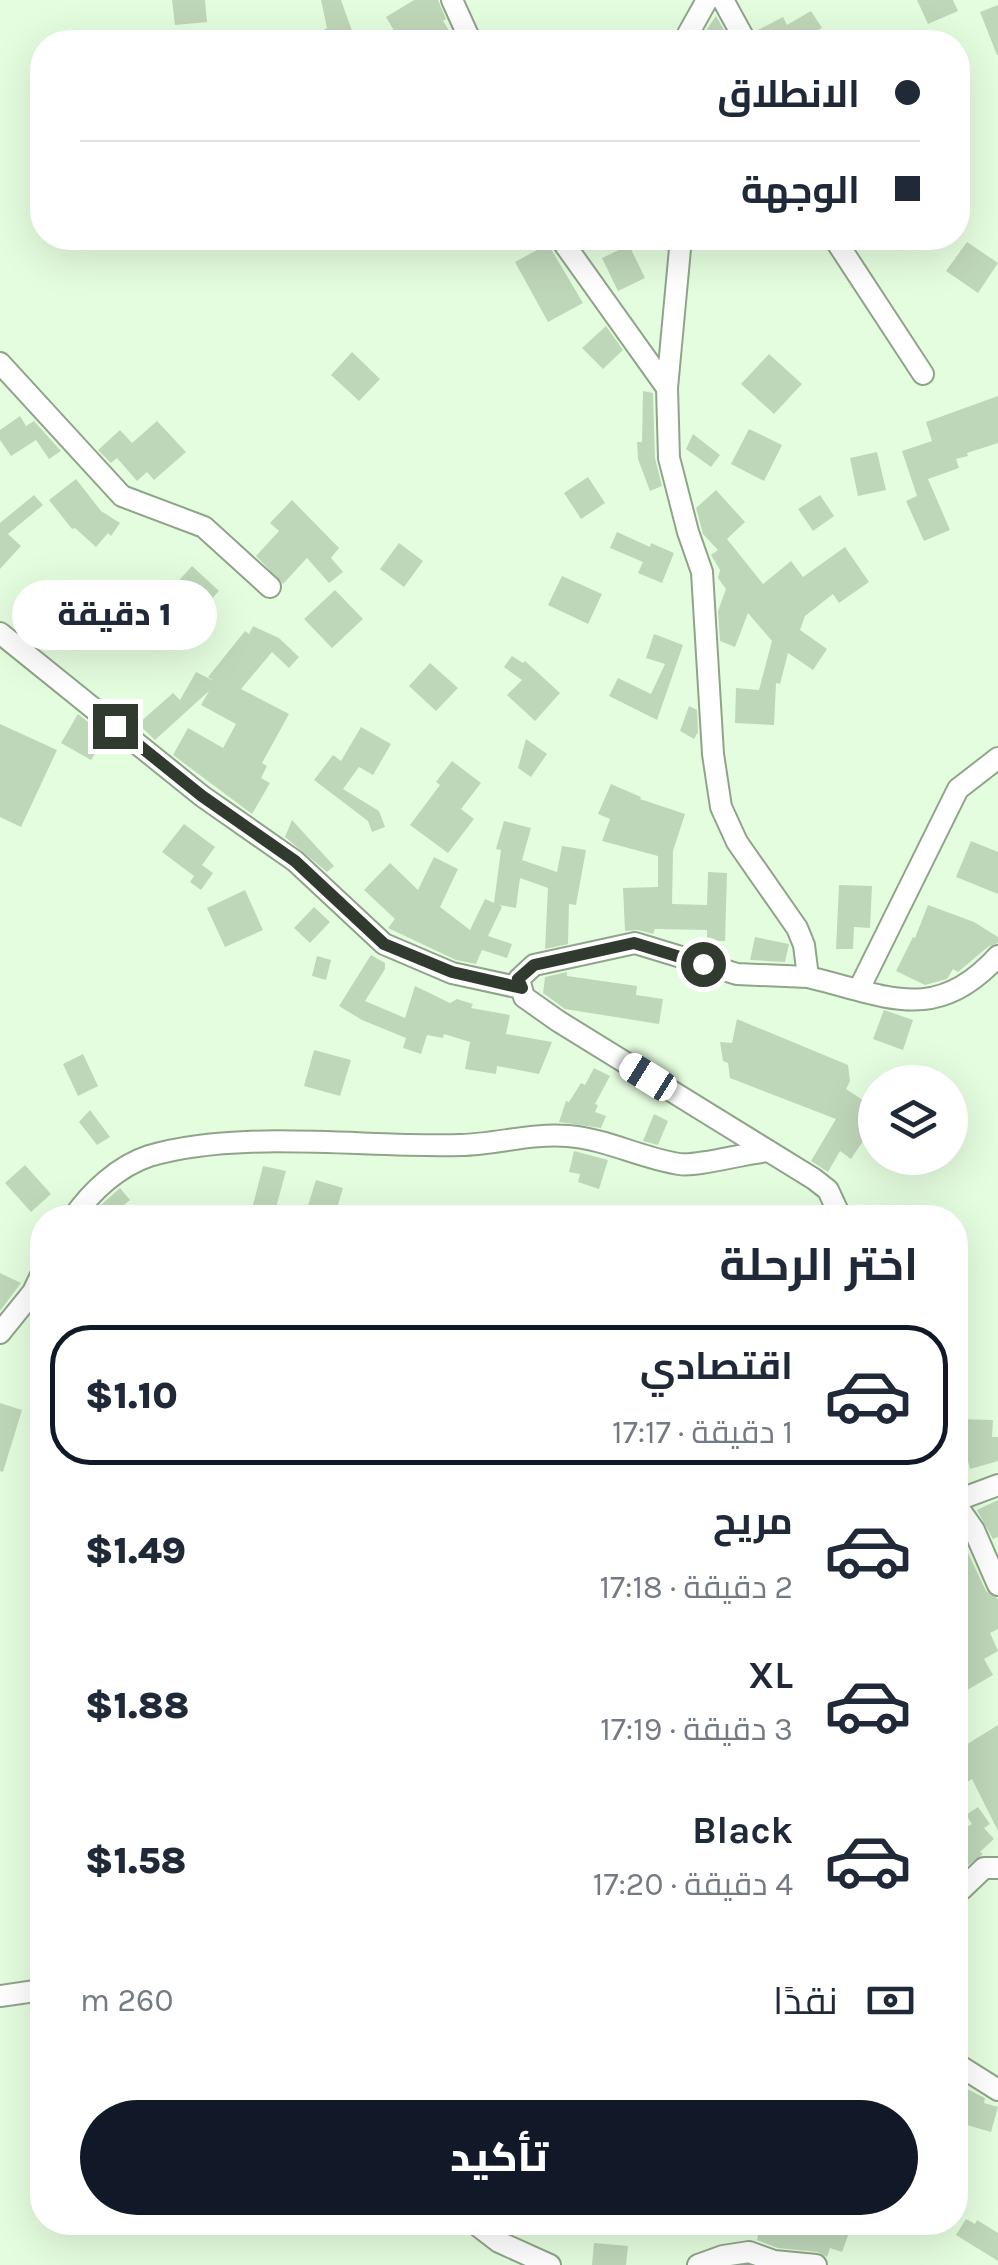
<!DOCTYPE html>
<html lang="ar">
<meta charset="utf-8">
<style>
body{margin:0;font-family:Karla,Cairo,sans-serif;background:#f6f6f7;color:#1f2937;direction:rtl;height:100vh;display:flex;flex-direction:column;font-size:38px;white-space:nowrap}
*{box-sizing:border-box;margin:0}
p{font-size:32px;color:#747a83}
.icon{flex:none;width:55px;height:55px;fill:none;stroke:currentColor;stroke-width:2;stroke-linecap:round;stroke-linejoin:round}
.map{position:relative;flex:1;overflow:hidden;direction:ltr}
.sheet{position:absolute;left:30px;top:1205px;width:938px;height:1030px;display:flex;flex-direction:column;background:#fff;border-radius:40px;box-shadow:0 10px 40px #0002;direction:rtl}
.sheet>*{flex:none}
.top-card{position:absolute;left:30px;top:30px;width:940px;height:220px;border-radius:40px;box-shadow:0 10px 40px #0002;direction:rtl;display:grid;align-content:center;height:220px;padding:0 50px;background:#fff}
.controls{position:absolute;left:858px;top:1065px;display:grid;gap:20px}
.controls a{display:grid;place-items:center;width:110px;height:110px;border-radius:50%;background:#fff;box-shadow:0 10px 40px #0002;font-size:50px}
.end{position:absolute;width:45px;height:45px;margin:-22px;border:12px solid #313a2e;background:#fff;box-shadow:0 0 0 5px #fff}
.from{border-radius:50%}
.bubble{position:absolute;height:70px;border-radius:35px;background:#fff;box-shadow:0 10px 40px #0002;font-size:32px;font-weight:800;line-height:70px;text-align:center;direction:rtl}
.car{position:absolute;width:30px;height:60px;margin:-30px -15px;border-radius:12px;box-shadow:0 0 8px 2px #0007;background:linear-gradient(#fff 24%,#345 0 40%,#fff 0 76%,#345 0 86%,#fff 0)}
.top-card b{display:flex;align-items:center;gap:35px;height:95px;font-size:38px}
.top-card b+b{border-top:2px solid #e0e1e3}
.top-card i{width:25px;height:25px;background:#1f2937}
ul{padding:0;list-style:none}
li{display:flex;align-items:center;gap:30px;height:140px;margin:0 20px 15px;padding:0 30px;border:5px solid transparent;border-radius:40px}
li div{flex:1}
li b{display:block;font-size:38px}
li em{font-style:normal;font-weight:800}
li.on{border-color:#111827}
li>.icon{width:90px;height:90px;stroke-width:1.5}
h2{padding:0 50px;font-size:45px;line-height:120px}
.pay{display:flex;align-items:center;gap:25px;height:110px;padding:0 50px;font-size:38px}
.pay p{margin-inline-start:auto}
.primary-button{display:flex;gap:20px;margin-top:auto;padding:20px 50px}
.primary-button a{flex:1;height:115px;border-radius:60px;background:#111827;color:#fff;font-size:40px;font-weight:800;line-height:115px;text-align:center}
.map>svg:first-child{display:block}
.building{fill:#bfd7b9}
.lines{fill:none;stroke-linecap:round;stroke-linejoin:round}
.street-casing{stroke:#8fa589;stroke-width:24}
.street{stroke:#fff;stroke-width:20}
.route{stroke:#313a2e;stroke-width:12}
</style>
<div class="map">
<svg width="998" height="2265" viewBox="0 0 998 2265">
<rect width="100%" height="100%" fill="#e5fddf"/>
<path class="building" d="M172 0H205L207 22 175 25Z
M321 0H341L356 42H304L327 28Z
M414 0H438L446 19 443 21 456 42H384L396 34 386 17Z
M917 0H953L958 11 928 24Z
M998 5V55H997L980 12Z
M811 11 822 28 796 42H760L756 31 783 17 787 25Z
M716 16 731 42H716L707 29Z
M967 242 998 263 978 293 946 271Z
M548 244 583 303 548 322 515 262Z
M629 245 645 278 618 291 602 258Z
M606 326 623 350 603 369 582 348Z
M352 352 380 379 359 401 331 375Z
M769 354 802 384 774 414 741 384Z
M643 391 653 393 655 458 662 486 650 491 638 459 637 442H642Z
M998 396V443L967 453 968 456 956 459 959 468 928 479 950 530 924 541 906 501 917 496 902 451 932 441 926 422Z
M20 416 26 426 34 421 61 451 49 459 36 440 11 456 0 440V430Z
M157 421 186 452 154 480 147 472 137 481 117 458 111 463 98 450 120 430 132 443Z
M749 429 782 445 764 481 731 464Z
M693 434 720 455 711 467 686 449Z
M877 452 886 490 858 496 850 458Z
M588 477 605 503 581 519 564 493Z
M76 479 101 511 120 523 111 536 108 533 96 547 75 528 72 529 49 500Z
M716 490 745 522 727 539 763 584 791 561 803 577 845 547 869 582 839 603 833 594 805 616 800 630 827 649 813 670 788 653 780 684 776 683 774 725 735 723 736 688 759 690 772 641 748 613 735 647 720 641 718 611 726 589 718 578 720 570 711 555 718 550 703 534 696 508Z
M34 495 43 505 8 534 21 546 0 569V523Z
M820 495 834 516 813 531 798 509Z
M292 500 339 548 331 558 343 572 329 583 307 558 283 584 256 556 279 531 270 523Z
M617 532 650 547 651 543 674 553 662 583 638 573 643 562 610 548Z
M399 543 423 561 404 587 380 569Z
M192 566 219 591 171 644 144 619Z
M562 576 602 594 588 624 548 605Z
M335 590 363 619 332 648 304 619Z
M253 626 279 638 299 657 289 668 272 652 241 689 289 714 262 763 267 766 261 778 270 783 252 814 173 755 188 728 223 748 236 724 201 705 209 691 155 740 138 724 173 693 180 700 196 672 214 681 208 677 245 631 249 634Z
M654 634 683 645 657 720 609 696 618 678 651 694 665 664 646 658Z
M512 656 523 663 525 661 560 693 535 721 507 695 522 680 504 667Z
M430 663 458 688 436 711 409 686Z
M689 706 697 710 698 732 694 739 680 731Z
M78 714 106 736 91 760 61 743Z
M0 724 57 750 21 827 0 817Z
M361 727 391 744 373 775 359 767 343 789 379 811 385 827 372 832 368 821 314 780 333 755 341 761Z
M526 739 547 754 531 777 518 768Z
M452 761 481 783 461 809 474 819 448 853 410 825 440 785 436 782Z
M611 784 641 797 640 799 685 814 673 851 672 904 707 905 708 872 727 873 725 941H707V930L655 929 653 934 638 930 625 931 623 888 658 887V856L602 841 610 819 598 814Z
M292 820 334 866 327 872 285 837Z
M504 821 531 828 522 860 557 872 562 846 586 850 576 905 569 904 568 944 545 949 548 888 520 878 516 908 499 905 502 907 488 936 512 944 507 958 482 950 476 964 456 960 388 928 395 919 364 890 390 863 418 890 434 857 458 869 440 907 470 930 485 899 494 903 501 850 496 849Z
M184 824 215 847 202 865 213 873 201 890 190 882 194 876 162 852Z
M971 841 998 852V894L956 877Z
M839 885 872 886 870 928 854 927 853 949H836Z
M245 890 263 930 225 947 207 908Z
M928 905 974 922 998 937V943L989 946 958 972 953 969 947 979 925 985 896 971 913 937 915 938Z
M314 907 330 922 310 943 294 928Z
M755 937 789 944 785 962 750 960Z
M371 955 385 963V969L365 1001 405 1018 415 986 450 1003 457 999 473 1004 471 1008 510 1015 506 1034 552 1042 539 1074 497 1066 496 1074 465 1069 470 1042 444 1034 443 1038 427 1035 421 1054 403 1048 406 1038 362 1020 339 1006Z
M317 956 331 960 326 980 312 976Z
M567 972V976L637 986 636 995 663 999 659 1024 565 1009 543 993 545 977Z
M884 1010 913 1020 903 1050 873 1039Z
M737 1019 848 1065 850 1081 846 1089 875 1108V1123L851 1159 840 1151 828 1172 811 1161 836 1119 730 1078 728 1063 723 1061 720 1042 732 1043Z
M314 1050 351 1060 340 1096 304 1086Z
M83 1054 98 1086 78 1096 63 1064Z
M594 1068 610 1076 595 1104 598 1105 595 1112 606 1116 601 1128 559 1122 566 1101 569 1102 581 1083 585 1085Z
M90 1110 110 1137 97 1145 79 1122Z
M654 1114 668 1121 658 1145 643 1141Z
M574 1151 608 1160 599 1189 578 1182 580 1174 569 1172Z
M25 1165 51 1194 31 1212 5 1183Z
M263 1166 286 1171 275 1211 253 1205Z
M316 1180 343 1188 334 1218H304Z
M120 1188 130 1200 110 1216 101 1205Z
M0 1273 21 1283 0 1311Z
M0 1403 22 1410 3 1472 0 1471Z
M956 1419 993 1420 992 1437H998V1461L970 1469 964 1446H955Z
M998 1500V1537L993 1539 977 1510Z
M958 1532 986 1591 998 1599V1629L990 1633 998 1651 984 1659 993 1675 955 1697V1533Z
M998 1725V1831L972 1779 955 1790V1764L964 1759 958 1750Z
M978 1807 990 1824 984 1828 994 1839 980 1852 983 1854 962 1870 955 1863V1834L972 1824 966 1815Z
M959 2085 985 2098 984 2103 998 2107 991 2132 967 2125 959 2151H955V2097Z
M966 2219 975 2224 977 2220 998 2233V2261L956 2235Z
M761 2222H853L842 2252 830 2248 827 2257 818 2252 778 2248 757 2240Z
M594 2243 628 2246 626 2265H592Z"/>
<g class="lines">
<defs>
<path id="street" d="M452 0 471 42
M723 0 746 42
M688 42V34L707 0
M560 238 667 388
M681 238 667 388 669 458 688 532 702 572 713 754 721 807 737 842 797 928 804 945 808 977 737 974 635 943 534 965 519 979 524 997 558 1021 814 1179 828 1190 841 1218
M834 238 923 374
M0 363 122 496 204 527 270 587
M0 633 202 796 295 861 384 944 452 973 521 988
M808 977C885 995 935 1026 998 956
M859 989 958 789 998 758
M73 1218C91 1191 119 1166 149 1156 240 1129 366 1148 461 1145 497 1144 532 1133 568 1136 606 1139 641 1158 679 1164 698 1167 744 1153 769 1151
M0 1333 33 1292 42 1273
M955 1501 998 1485
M955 1503 974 1530 998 1585
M955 1891 962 1889 984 1868H998
M0 1996 42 1990
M955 2063 998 2090
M473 2222 499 2242 550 2265
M698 2265 723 2256 749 2252 774 2261 816 2265"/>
</defs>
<use href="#street" class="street-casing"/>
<use href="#street" class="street"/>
</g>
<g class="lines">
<path class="route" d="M115 726 202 796 295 861 384 944 452 972 522 988 518 979 534 965 634 943 703 964"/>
</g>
</svg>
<div class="controls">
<a><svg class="icon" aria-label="layers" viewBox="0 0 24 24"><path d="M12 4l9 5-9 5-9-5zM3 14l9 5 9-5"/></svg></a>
</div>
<i class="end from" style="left:703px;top:964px"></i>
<i class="end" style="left:115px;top:726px"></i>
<div class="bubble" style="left:12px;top:580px;width:205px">1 دقيقة</div>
<i class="car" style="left:648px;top:1077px;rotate:302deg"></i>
<div class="top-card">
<b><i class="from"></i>الانطلاق</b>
<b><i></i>الوجهة</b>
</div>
<section class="sheet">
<h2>اختر الرحلة</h2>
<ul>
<li class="on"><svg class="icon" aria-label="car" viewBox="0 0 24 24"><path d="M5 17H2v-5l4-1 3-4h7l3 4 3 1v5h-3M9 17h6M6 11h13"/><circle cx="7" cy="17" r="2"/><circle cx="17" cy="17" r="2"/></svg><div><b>اقتصادي</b><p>1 دقيقة · 17:17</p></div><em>$1.10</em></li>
<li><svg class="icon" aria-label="car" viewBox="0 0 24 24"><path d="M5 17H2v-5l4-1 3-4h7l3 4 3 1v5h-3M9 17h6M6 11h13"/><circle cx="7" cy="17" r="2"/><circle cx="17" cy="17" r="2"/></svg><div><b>مريح</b><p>2 دقيقة · 17:18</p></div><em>$1.49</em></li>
<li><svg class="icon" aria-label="car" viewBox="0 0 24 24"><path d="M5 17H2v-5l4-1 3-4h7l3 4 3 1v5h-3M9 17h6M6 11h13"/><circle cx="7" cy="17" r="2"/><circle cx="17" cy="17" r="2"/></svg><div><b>XL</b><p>3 دقيقة · 17:19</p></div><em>$1.88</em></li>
<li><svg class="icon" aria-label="car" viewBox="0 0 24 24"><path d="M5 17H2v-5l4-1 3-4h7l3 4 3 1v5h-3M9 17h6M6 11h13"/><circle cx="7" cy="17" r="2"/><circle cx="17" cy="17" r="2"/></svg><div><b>Black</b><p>4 دقيقة · 17:20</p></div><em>$1.58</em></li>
</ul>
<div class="pay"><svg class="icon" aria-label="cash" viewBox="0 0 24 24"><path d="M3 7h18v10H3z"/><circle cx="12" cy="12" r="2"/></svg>نقدًا<p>260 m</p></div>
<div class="primary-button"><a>تأكيد</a></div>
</section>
</div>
